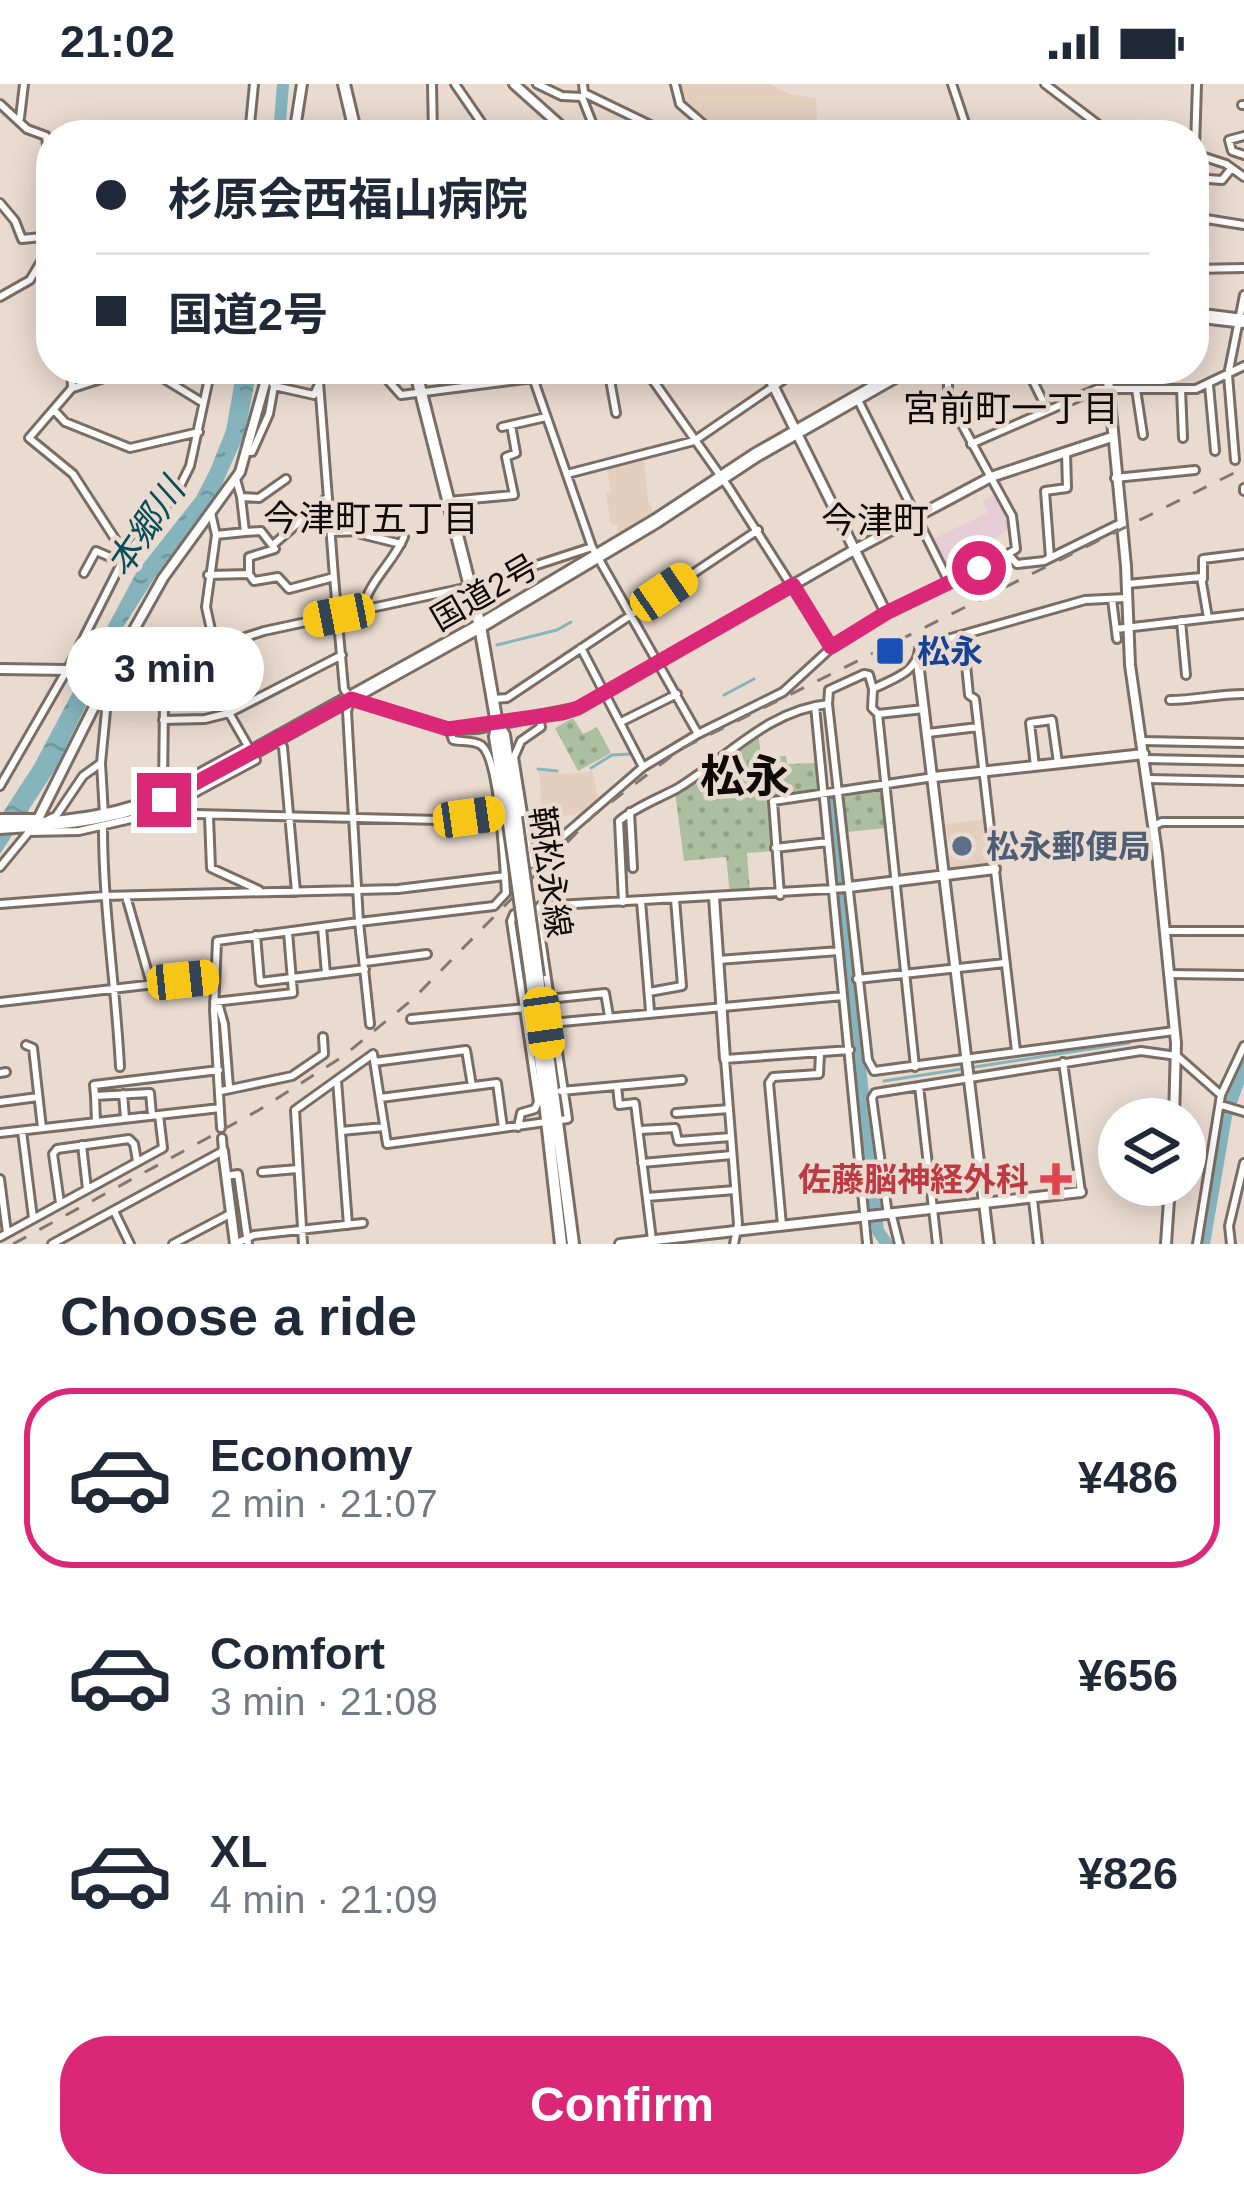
<!DOCTYPE html>
<meta charset="utf-8">
<style>
body{margin:0;font-family:Arial,"Noto Sans JP",sans-serif;background:#f2f2f3;color:#1f2937;height:100vh;display:flex;flex-direction:column;font-size:45px;white-space:nowrap}
*{box-sizing:border-box;margin:0}
p{font-size:39px;color:#747a83}
.icon{flex:none;width:66px;height:66px;fill:none;stroke:currentColor;stroke-width:2;stroke-linecap:round;stroke-linejoin:round}
.map{position:relative;height:1160px;overflow:hidden}
.drawer{display:flex;flex-direction:column;background:#fff;flex:1}
.drawer>*{flex:none}
.hud{position:absolute;left:36px;top:36px;width:1173px;height:264px;border-radius:48px;box-shadow:0 6px 30px #0003;display:grid;align-content:center;height:264px;padding:0 60px;background:#fff}
.buttons{position:absolute;left:1098px;top:1014px;display:grid;gap:24px}
.buttons a{display:grid;place-items:center;width:108px;height:108px;border-radius:50%;background:#fff;box-shadow:0 6px 30px #0003;font-size:60px}
.end{position:absolute;width:54px;height:54px;margin:-27px;border:15px solid #db2777;background:#fff;box-shadow:0 0 0 6px #fff}
.from{border-radius:50%}
.bubble{position:absolute;height:84px;border-radius:42px;background:#fff;box-shadow:0 6px 30px #0003;font-size:39px;font-weight:800;line-height:84px;text-align:center}
.car{position:absolute;width:36px;height:72px;margin:-36px -18px;border-radius:15px;box-shadow:0 0 9px 3px #0007;background:linear-gradient(#f5c518 24%,#345 0 40%,#f5c518 0 76%,#345 0 86%,#f5c518 0)}
.hud b{display:flex;align-items:center;gap:42px;height:114px;font-size:45px}
.hud b+b{border-top:3px solid #e0e1e3}
.hud i{width:30px;height:30px;background:#1f2937}
ul{padding:0;list-style:none}
li{display:flex;align-items:center;gap:36px;height:180px;margin:0 24px 18px;padding:0 36px;border:6px solid transparent;border-radius:48px}
li div{flex:1}
li b{display:block;font-size:45px}
li em{font-style:normal;font-weight:800}
li.active{border-color:#db2777}
li>.icon{width:108px;height:108px;stroke-width:1.5}
h2{padding:0 60px;font-size:54px;line-height:144px}
.button{display:flex;gap:24px;margin-top:auto;padding:24px 60px}
.button a{flex:1;height:138px;border-radius:48px;background:#db2777;color:#fff;font-size:48px;font-weight:800;line-height:138px;text-align:center}
.status{display:flex;justify-content:space-between;align-items:center;height:84px;padding:0 60px;background:#fff;direction:ltr}
.status svg{height:33px;fill:currentColor}
.map>svg:first-child{display:block}
.built{fill:#e4cfbf}
.medical{fill:#e6cdd5}
.green{fill:url(#green-dots)}
.water{fill:url(#water-ripples)}
.lines{fill:none;stroke-linecap:round;stroke-linejoin:round}
.stream{stroke:#85b4bd;stroke-width:3}
.river{stroke:#85b4bd;stroke-width:12}
.minor-casing{stroke:#7a6d63;stroke-width:12}
.tertiary-casing{stroke:#7a6d63;stroke-width:14}
.primary-casing{stroke:#7a6d63;stroke-width:16}
.trunk-casing{stroke:#7a6d63;stroke-width:18}
.minor{stroke:#fff;stroke-width:6}
.tertiary{stroke:#fff;stroke-width:8}
.primary{stroke:#fff;stroke-width:10}
.trunk{stroke:#fff;stroke-width:12}
.rail{stroke:#827871;stroke-width:3;stroke-dasharray:15 15;stroke-linecap:butt}
.primary-bridge-casing{stroke:#7a6d63;stroke-width:16;stroke-linecap:butt}
.primary-bridge{stroke:#fff;stroke-width:10}
.route{stroke:#db2777;stroke-width:15}
.transit-dot{fill:#1a4fb4;stroke:#eadbd0;stroke-width:4.5}
.service-dot{fill:#5c6f8a;stroke:#eadbd0;stroke-width:4.5}
.health-dot{fill:#e0444e;stroke:#eadbd0;stroke-width:4.5}
.labels{text-anchor:middle;stroke-width:9;stroke-linejoin:round;paint-order:stroke}
.street-label{font-size:33px;fill:#0f0a07;stroke:#eadbd0}
.transit-label{font-size:33px;font-weight:bold;fill:#164399;stroke:#eadbd0;text-anchor:start}
.service-label{font-size:33px;font-weight:bold;fill:#4e5e75;stroke:#eadbd0;text-anchor:start}
.health-label{font-size:33px;font-weight:bold;fill:#be3a42;stroke:#eadbd0;text-anchor:end}
.neighbourhood-label{font-size:36px;fill:#0f0a07;stroke:#eadbd0}
.water-label{font-size:36px;font-style:italic;fill:#084e59;stroke:#eadbd0}
.district-label{font-size:45px;font-weight:bold;fill:#0f0a07;stroke:#eadbd0}
</style>
<div class="status"><b>21:02</b><svg viewBox="0 0 49 12"><path d="M0 12V9h3v3zM5 12V6h3v6zM10 12V3h3v9zM15 12V0h3v12zM26 1h20v11H26zM47 4h2v5h-2z"/></svg></div>
<div class="map">
<svg width="1244" height="1160" viewBox="0 0 1244 1160">
<defs>
<pattern id="green-dots" width="8" height="8" patternUnits="userSpaceOnUse" patternTransform="scale(3)"><rect width="8" height="8" fill="#acbfa0"/><path d="M2 2h.1M6 6h.1" fill="none" stroke="#93a388" stroke-width="1.8" stroke-linecap="round"/></pattern>
<pattern id="water-ripples" width="26" height="14" patternUnits="userSpaceOnUse" patternTransform="scale(3)"><rect width="26" height="14" fill="#85b4bd"/><path d="M2 4q2-2 4 0t4 0M15 11q2-2 4 0t4 0" fill="none" stroke="#7299a1"/></pattern>
</defs>
<rect width="100%" height="100%" fill="#eadbd0"/>
<path class="built" d="M677 0H770L789 10 816 14 817 36 810 40 812 51H719L707 34 684 22Z
M644 376 648 416 654 430 619 452 617 440 611 441 606 409 611 408 607 384Z
M539 686 567 690 592 687 598 715 582 730 542 734Z
M984 735 989 780 951 784 946 740Z"/>
<path class="medical" d="M997 410 1010 433 1009 445 976 466 981 477 949 493 930 456 988 429 983 417Z"/>
<path class="green" d="M573 634 583 650 597 643 611 669 578 687 555 644Z
M758 648 761 672H786L787 680 817 679 819 708 767 715 773 767 747 769 750 808 730 809 726 773 684 777 675 708 743 664Z
M881 701 886 744 847 748 841 707Z"/>
<path class="water" d="M237 285H257L245 349 217 412 155 493 124 542 56 684 0 770V733L34 681 136 489 196 413 210 386 226 346Z"/>
<g class="lines">
<path class="stream" d="M497 561 557 546 571 538
M724 611 754 595
M591 684 612 671 632 670
M538 685 557 687
M554 757 571 740
M884 997 1129 959"/>
<path class="river" d="M279 51 283 0
M831 719 878 1147 887 1160
M1204 1160 1226 1032 1244 982"/>
<defs>
<path id="minor" d="M432 0 433 51
M455 0 490 51
M537 0 562 12 582 13 597 51
M583 0 584 9 671 51
M675 0 680 20 716 51
M952 0 969 51
M1045 0 1112 51
M0 20 27 45 46 52 49 80 42 102 51 141
M1242 21H1244
M20 34 24 0
M928 49 929 51
M249 51 254 0
M629 51 636 48 638 36
M1244 52 1229 56 1232 67 1244 71
M1195 70 1226 80 1244 93
M1194 94 1197 0
M1195 94 1222 96 1231 85
M0 119 15 137 22 155 51 152
M1194 133 1244 141
M1194 185 1244 184
M0 213 30 196 51 161
M51 213 45 234 51 245
M71 285 72 304 29 354 73 390 117 458 129 467
M148 285 200 317
M378 285 401 311 534 294 571 285
M530 285 592 463 698 650 783 608 831 564 886 529 1008 470 1017 480 1044 477 1119 440
M608 285 616 329
M645 285 729 404 831 564
M948 285V315L1012 432 1016 465 1008 470
M1027 285 1047 325
M268 291 274 302 314 311 319 300
M1209 301 1215 367
M73 304 132 285
M1136 305 1143 351
M1181 305 1183 354
M857 314 949 498
M54 326 65 338 130 364 199 348
M502 343 546 333
M971 360 1097 305H1196L1244 282
M249 368H252L269 330 274 302
M1235 376 1228 291 1244 211
M567 390 694 357 799 285
M1115 394 1195 386
M236 395 241 413 259 414 286 395
M1244 404V407
M449 417 514 411 506 373 516 369 511 341
M331 448 361 447V450L401 460
M216 451 245 448 241 413
M274 460 328 413
M1050 474 1045 407 1067 404 1066 368
M84 489 96 467 124 479
M249 490 254 497 278 493 289 505 334 493 318 285
M208 491 249 490V473L275 465 261 447 245 448
M334 493 344 605 351 615 347 627 359 838 494 822 506 809C504 783 500 674 481 661 473 656 462 658 453 656L449 645
M1203 495V475L1244 470
M1127 500 1201 493 1208 534
M1112 515 1117 555
M363 526C367 499 393 479 404 453
M1181 537 1186 591
M1116 545 1244 530
M963 551 969 611 975 615 1016 967
M581 564 643 683
M122 567 194 570 264 547 469 503 592 463
M873 605 869 591 864 590 829 606 828 620 868 976 874 987 1174 947
M494 615 507 614 758 446
M1170 616C1195 616 1217 610 1244 610
M815 622 867 1159
M924 625 878 630 872 624 873 605C892 595 917 589 919 565L930 560 1085 516 1126 514
M878 630 915 983
M539 633 541 643 521 657 514 673 531 780 643 683 698 650
M163 636 205 635 229 629 342 571
M621 638 677 610
M928 649 978 643
M1142 657 1244 659
M278 658 283 663 296 808
M1145 675 1244 677
M1035 682 1030 639 1052 636 1058 679
M1147 695 1244 697
M0 702 71 579 124 474 177 408 190 382 211 285
M163 708 164 615 171 569
M162 709 248 662
M630 728 633 784
M157 729 440 736 498 729
M104 731 101 679 109 595
M209 733 211 784 259 806
M0 734H38
M49 735 56 732 83 692 101 679
M1153 742 1162 738H1244
M103 744C103 824 116 903 120 983
M28 748 79 747 157 729 256 676 229 629 221 566 215 564 206 523 216 451 211 429
M775 764 828 758
M0 783 28 749
M780 811 773 717 934 693
M126 812 151 900
M641 817 650 927
M623 818 619 737C637 722 658 715 678 704 727 674 768 626 828 620
M0 820 103 812 398 805 505 792
M536 828 540 822 848 804
M322 843 326 890
M1165 847H1244
M256 851 260 898 365 885
M718 876 839 867
M365 878 427 870
M1169 890 1244 891
M857 895 1005 879
M649 908 682 902 675 815
M548 915 605 909 609 932
M0 918 215 893
M214 918 293 909 288 848
M218 919 224 940 229 1003
M411 935 526 924
M551 939 843 912
M26 961 33 964 42 1044
M374 978 466 966 472 1002
M1063 978 1081 1108
M0 989 6 988
M337 996 348 1141
M617 1002 619 1021 635 1019 652 1156
M919 1002 937 1160
M221 1007 292 992 324 970 323 953
M561 1007 682 996
M123 1010 125 1034
M95 1012 94 1001 219 986
M380 1014 497 999 503 1044
M0 1018 38 1013
M1221 1021 1244 1028
M676 1029 729 1025
M96 1038 95 1012 150 1009 152 1031
M518 1043 521 1029 535 1025 538 1018 511 837 514 830 522 829
M221 1044 214 926 217 857 359 838 370 940
M640 1046 675 1044 678 1057 731 1053
M22 1047 33 1134
M341 1047 384 1043
M0 1049 220 1024
M82 1061 87 1105
M642 1079 732 1071
M262 1088 298 1085
M226 1092 238 1090 248 1160
M0 1095 7 1149
M647 1113 735 1106
M1033 1116 1038 1160
M60 1119 53 1070 57 1065 129 1055 134 1060 137 1077
M114 1127 130 1160
M888 1131 872 1014 875 1009 1141 967 1177 972 1221 1011 1244 962
M892 1132 899 1160
M782 1141 769 999 773 993 819 990 820 969
M0 1153 163 1064 159 1031
M52 1160 223 1067 222 1054
M173 1160 230 1130
M235 1160 254 1151 363 1139
M303 1160 295 1026 373 970 387 1060 568 1035 537 828
M734 1160 738 1140 725 975 850 966
M1197 1160 1221 1011
M1231 1160 1229 1142 1244 1079"/>
<path id="tertiary" d="M514 0 571 51
M294 51 302 0
M765 285 886 529
M1107 285 1126 482 1130 581 1157 769 1176 959 1174 1035
M918 578 989 1160
M0 585 67 586 109 592
M352 615 449 645 478 644 578 624 854 466 991 393 1112 353
M934 693 1144 670
M36 739 122 567 163 494 240 388 269 285
M849 803 995 785
M714 813 725 975
M223 1067 235 1160
M620 1160 1081 1108
M1166 1160 1170 1101"/>
<path id="primary" d="M344 0 356 51
M415 285 480 542 497 640 504 651 516 733
M497 642 495 653 508 733
M538 893 573 1160
M531 894 561 1160"/>
<path id="trunk" d="M1194 231 1244 237
M0 743C70 739 121 734 186 705L480 542 656 437 756 371 907 285"/>
</defs>
<use href="#minor" class="minor-casing"/>
<use href="#tertiary" class="tertiary-casing"/>
<use href="#primary" class="primary-casing"/>
<use href="#trunk" class="trunk-casing"/>
<use href="#minor" class="minor"/>
<use href="#tertiary" class="tertiary"/>
<use href="#primary" class="primary"/>
<use href="#trunk" class="trunk"/>
<path class="rail" d="M13 1160 259 1026 342 973 413 915 594 731 681 665 1244 384"/>
<defs>
<path id="primary-bridge" d="M508 733 531 894
M516 733 538 893"/>
</defs>
<use href="#primary-bridge" class="primary-bridge-casing"/>
<use href="#primary-bridge" class="primary-bridge"/>
</g>
<g class="lines">
<path class="route" d="M164 716 351 615 448 645 562 629 578 624 793 501 831 563 886 529 979 484"/>
</g>
<rect class="transit-dot" x="875" y="552" width="30" height="30" rx="6"/>
<circle class="service-dot" cx="962" cy="762" r="12"/>
<path class="health-dot" d="M1050 1077h12v12h12v12h-12v12h-12v-12h-12v-12h12z"/>
<g class="labels">
<g class="street-label">
<text transform="translate(484 508) rotate(-30)" y="12">国道2号</text>
<text transform="translate(551 788) rotate(82)" y="12">鞆松永線</text>
</g>
<g class="transit-label">
<text x="917" y="579">松永</text>
</g>
<g class="service-label">
<text x="986" y="774">松永郵便局</text>
</g>
<g class="health-label">
<text x="1029" y="1107">佐藤脳神経外科</text>
</g>
<g class="neighbourhood-label">
<text x="1011" y="337">宮前町一丁目</text>
<text x="371" y="447">今津町五丁目</text>
<text x="875" y="449">今津町</text>
</g>
<g class="water-label">
<text transform="translate(145 443) rotate(-56)" y="13">本郷川</text>
</g>
<g class="district-label">
<text x="745" y="708">松永</text>
</g>
</g>
</svg>
<div class="buttons">
<a><svg class="icon" aria-label="layers" viewBox="0 0 24 24"><path d="M12 4l9 5-9 5-9-5zM3 14l9 5 9-5"/></svg></a>
</div>
<i class="end from" style="left:979px;top:484px"></i>
<i class="end" style="left:164px;top:716px"></i>
<div class="bubble" style="left:66px;top:543px;width:198px">3 min</div>
<i class="car" style="left:664px;top:508px;rotate:56deg"></i>
<i class="car" style="left:339px;top:531px;rotate:259deg"></i>
<i class="car" style="left:469px;top:733px;rotate:82deg"></i>
<i class="car" style="left:183px;top:896px;rotate:84deg"></i>
<i class="car" style="left:544px;top:939px;rotate:172deg"></i>
<div class="hud">
<b><i class="from"></i>杉原会西福山病院</b>
<b><i></i>国道2号</b>
</div>
</div>
<section class="drawer">
<h2>Choose a ride</h2>
<ul>
<li class="active"><svg class="icon" aria-label="car" viewBox="0 0 24 24"><path d="M5 17H2v-5l4-1 3-4h7l3 4 3 1v5h-3M9 17h6M6 11h13"/><circle cx="7" cy="17" r="2"/><circle cx="17" cy="17" r="2"/></svg><div><b>Economy</b><p>2 min · 21:07</p></div><em>¥486</em></li>
<li><svg class="icon" aria-label="car" viewBox="0 0 24 24"><path d="M5 17H2v-5l4-1 3-4h7l3 4 3 1v5h-3M9 17h6M6 11h13"/><circle cx="7" cy="17" r="2"/><circle cx="17" cy="17" r="2"/></svg><div><b>Comfort</b><p>3 min · 21:08</p></div><em>¥656</em></li>
<li><svg class="icon" aria-label="car" viewBox="0 0 24 24"><path d="M5 17H2v-5l4-1 3-4h7l3 4 3 1v5h-3M9 17h6M6 11h13"/><circle cx="7" cy="17" r="2"/><circle cx="17" cy="17" r="2"/></svg><div><b>XL</b><p>4 min · 21:09</p></div><em>¥826</em></li>
</ul>
<div class="button"><a>Confirm</a></div>
</section>
